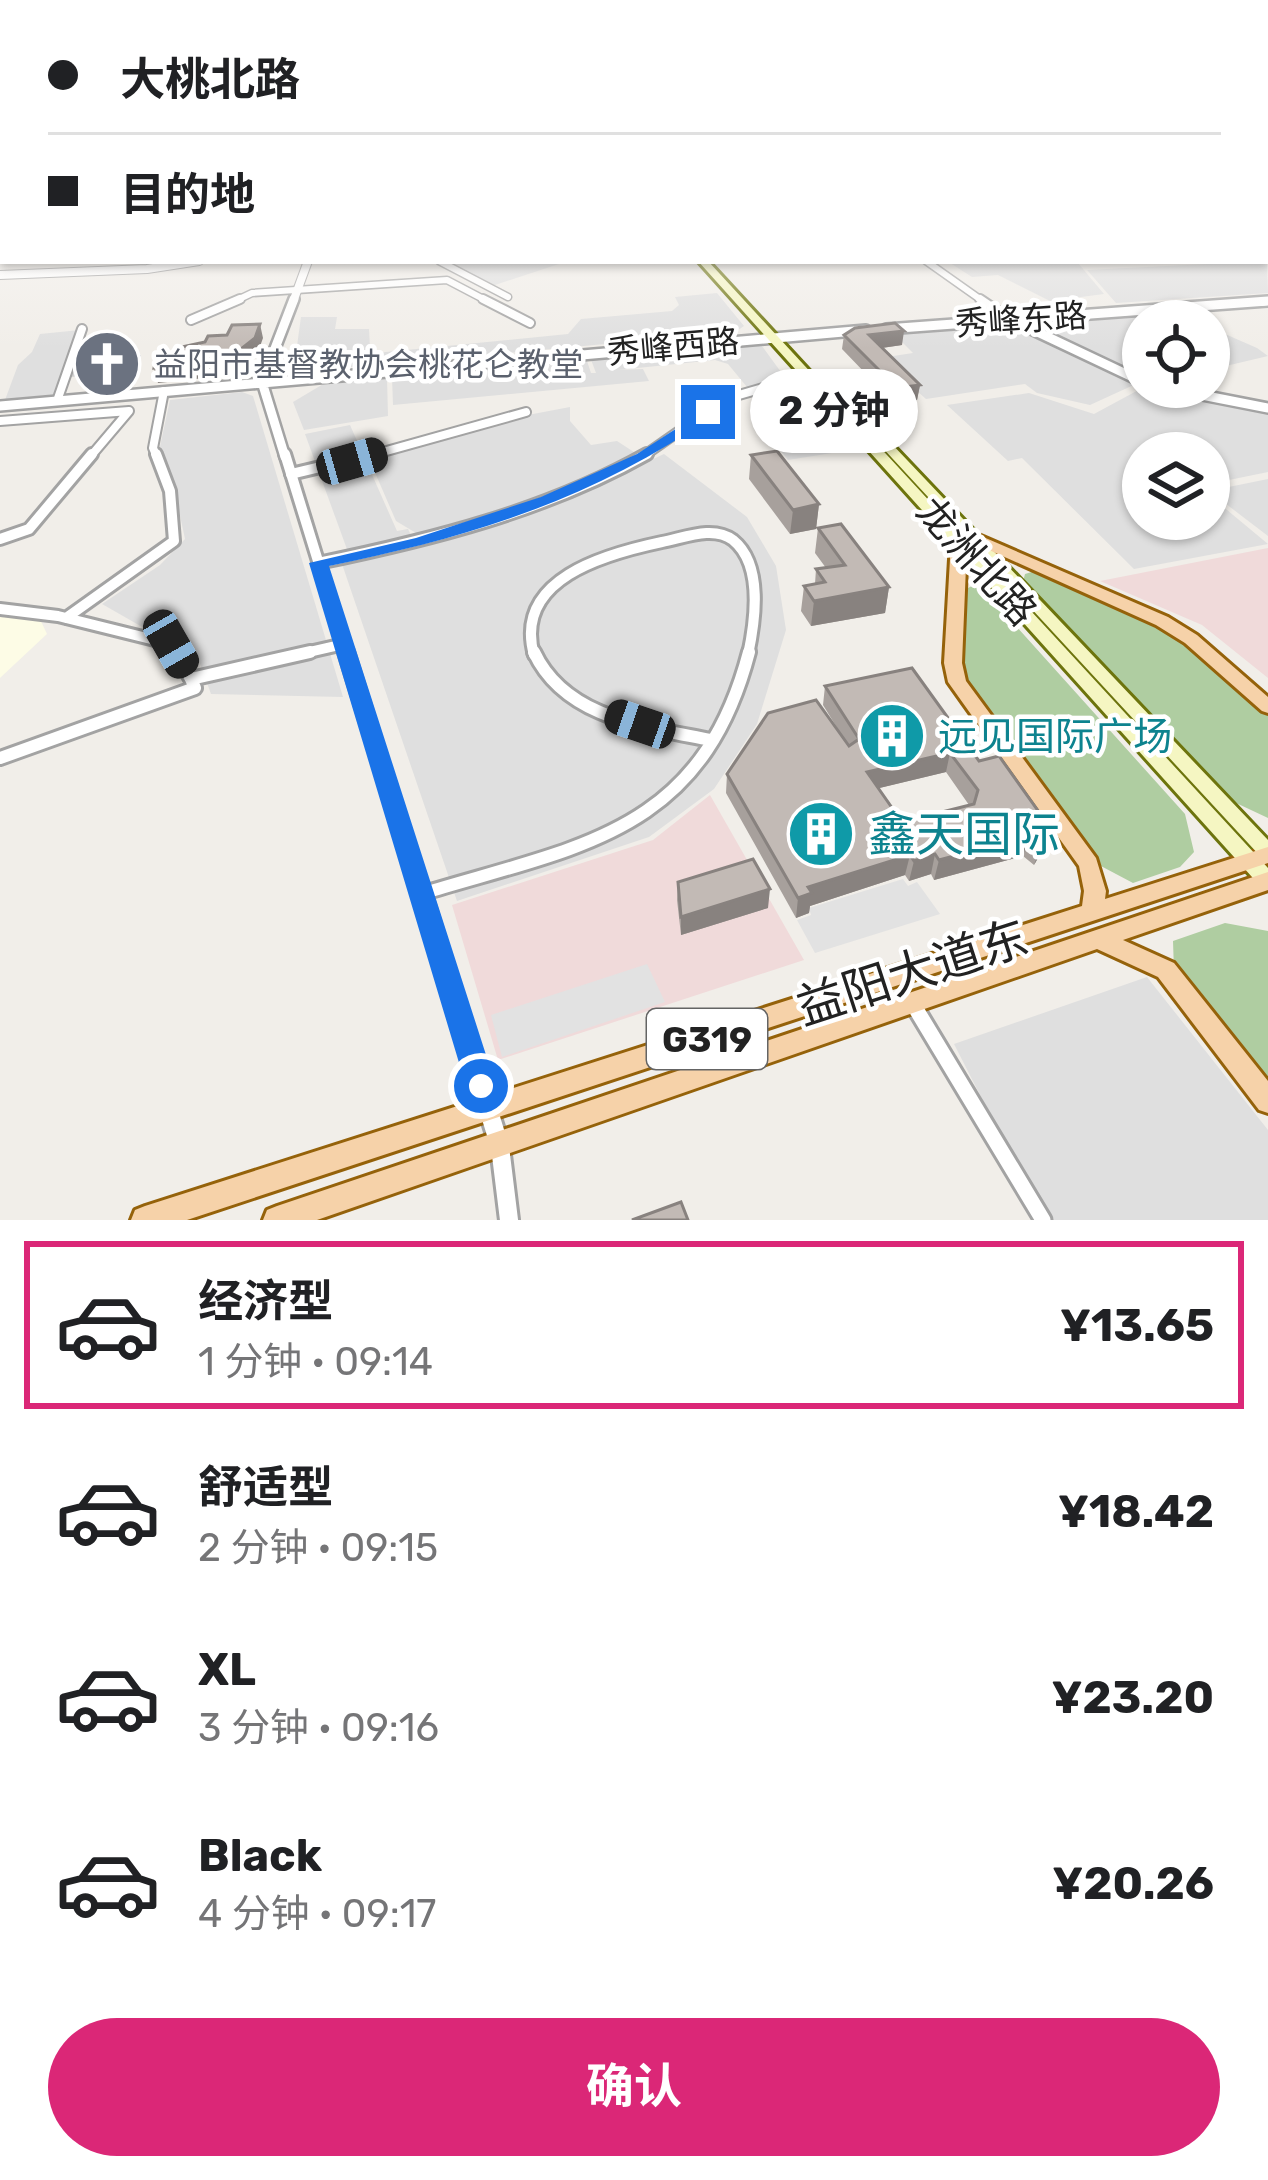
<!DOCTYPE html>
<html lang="zh">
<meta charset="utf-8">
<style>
body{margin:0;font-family:Rubik,"Noto Sans SC",sans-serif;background:#f6f6f6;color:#202124;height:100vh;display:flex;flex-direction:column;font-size:45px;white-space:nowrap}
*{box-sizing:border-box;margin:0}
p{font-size:39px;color:#757577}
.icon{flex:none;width:66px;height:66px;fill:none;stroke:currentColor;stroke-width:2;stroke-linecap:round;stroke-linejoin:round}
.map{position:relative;height:1220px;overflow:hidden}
.drawer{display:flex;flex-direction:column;background:#fff;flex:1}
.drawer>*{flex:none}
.guide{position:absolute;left:0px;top:0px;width:1269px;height:264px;box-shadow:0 3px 9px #0004;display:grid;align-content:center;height:264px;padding:0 48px;background:#fff}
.fabs{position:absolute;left:1122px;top:300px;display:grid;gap:24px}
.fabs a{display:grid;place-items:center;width:108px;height:108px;border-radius:50%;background:#fff;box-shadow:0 3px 9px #0004;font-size:60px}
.end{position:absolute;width:54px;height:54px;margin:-27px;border:15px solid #1a73e8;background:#fff;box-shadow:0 0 0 6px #fff}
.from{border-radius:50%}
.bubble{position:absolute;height:84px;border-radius:42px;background:#fff;box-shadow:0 3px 9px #0004;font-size:39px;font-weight:700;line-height:84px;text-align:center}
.car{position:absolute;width:36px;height:72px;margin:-36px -18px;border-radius:15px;box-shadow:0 0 9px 3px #0007;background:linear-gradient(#222 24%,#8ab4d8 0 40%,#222 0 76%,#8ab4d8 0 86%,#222 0)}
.guide b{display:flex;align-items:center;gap:42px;height:114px;font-size:45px}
.guide b+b{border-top:3px solid #e0e0e0}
.guide i{width:30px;height:30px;background:#202124}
ul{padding:21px 0 0;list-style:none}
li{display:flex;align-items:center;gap:36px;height:168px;margin:0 24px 18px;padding:0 24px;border:6px solid transparent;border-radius:0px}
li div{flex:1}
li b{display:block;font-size:45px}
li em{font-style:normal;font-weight:700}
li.selected{border-color:#db2777}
li>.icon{width:108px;height:108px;stroke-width:1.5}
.action{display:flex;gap:24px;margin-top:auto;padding:24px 48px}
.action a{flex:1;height:138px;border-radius:72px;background:#db2777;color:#fff;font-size:48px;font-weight:700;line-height:138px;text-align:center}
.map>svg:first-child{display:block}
.residential{fill:#dfdfdf}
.commercial{fill:#f0dada}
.education{fill:#fdfce6}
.religious{fill:#d0d0d0}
.forest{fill:#afcda1}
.parking{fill:#e2e2e2}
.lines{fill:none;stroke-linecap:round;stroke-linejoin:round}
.minor-far4-casing{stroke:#a3a3a3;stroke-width:9}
.minor-far3-casing{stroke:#a3a3a3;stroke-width:12}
.minor-far2-casing{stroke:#a3a3a3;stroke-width:16}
.minor-far1-casing{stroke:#a3a3a3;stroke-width:18}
.minor-casing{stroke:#a3a3a3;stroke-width:21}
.tertiary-far4-casing{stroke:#a3a3a3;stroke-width:10}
.tertiary-far3-casing{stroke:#a3a3a3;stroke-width:14}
.tertiary-far2-casing{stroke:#a3a3a3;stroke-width:16}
.tertiary-far1-casing{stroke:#a3a3a3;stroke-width:20}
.tertiary-casing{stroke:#a3a3a3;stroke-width:24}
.secondary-casing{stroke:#6d740d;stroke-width:6}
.primary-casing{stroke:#95620a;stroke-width:6}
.minor-far4{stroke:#fff;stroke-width:6}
.minor-far3{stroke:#fff;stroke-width:8}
.minor-far2{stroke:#fff;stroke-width:10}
.minor-far1{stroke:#fff;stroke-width:12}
.minor{stroke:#fff;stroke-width:15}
.tertiary-far4{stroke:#fff;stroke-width:8}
.tertiary-far3{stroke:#fff;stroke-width:9}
.tertiary-far2{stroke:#fff;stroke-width:10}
.tertiary-far1{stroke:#fff;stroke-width:14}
.tertiary{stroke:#fff;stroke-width:18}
.secondary{fill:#f5f6c2;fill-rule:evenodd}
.primary{fill:#f6d2a9;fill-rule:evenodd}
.wall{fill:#a7a09c;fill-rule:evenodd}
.shaded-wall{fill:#88827f}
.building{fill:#c2bab5;stroke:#88827f;stroke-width:3;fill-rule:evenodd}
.route{fill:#1a73e8}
.labels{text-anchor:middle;stroke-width:9;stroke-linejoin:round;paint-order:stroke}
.far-street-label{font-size:33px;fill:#222;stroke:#fff}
.far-worship-label{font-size:33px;fill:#5b616d;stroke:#fff;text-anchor:start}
.shield{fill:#fff;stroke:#646464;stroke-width:3}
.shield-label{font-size:36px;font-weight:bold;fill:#222}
.street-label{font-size:39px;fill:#222;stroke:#fff}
.culture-label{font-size:39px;fill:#0d838f;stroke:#fff;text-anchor:start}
.near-culture-label{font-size:48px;fill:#0d838f;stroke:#fff;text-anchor:start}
.near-street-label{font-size:48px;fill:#222;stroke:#fff}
</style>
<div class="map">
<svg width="1268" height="1220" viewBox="0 0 1268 1220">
<rect width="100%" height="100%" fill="#f1eee9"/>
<path class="residential" d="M1266 236 1268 293 1116 303 1087 270 1266 261Z
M440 261H562V263L492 286Z
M947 261 1078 263 1104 294 1050 301 998 275 972 277Z
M717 293 744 326 735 332 377 365 376 353 568 334 581 319 672 311 679 305 675 297Z
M1177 312 1196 321H1143V376L1032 323Z
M301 317H337L335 329H369L371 365 329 369V365L296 353Z
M995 324 1025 329 1138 383 1090 405 1037 393 1025 384 926 399 880 358 913 353 892 332Z
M1209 327 1257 348 1268 356 1209 370Z
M80 330 58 394 5 400 18 365 32 352 40 334Z
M749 343 762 346 786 379 747 387 728 364 715 360 618 370 643 369 649 381 393 405 392 377 586 358 591 373H596L590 357Z
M387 378 388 416 304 430 293 402 325 383Z
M1144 387 1268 411V472L1229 480 1209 465V453H1193L1184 446 1143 453V519H1209V495L1268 544 1134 569 1022 458 1008 461 947 405 1029 393 1094 414Z
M242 392 253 396 343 697 211 694 194 647 144 628 102 604 160 565 185 539 174 487 159 451 170 400Z
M570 407V421L591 445 617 441 640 456 544 499 426 539 396 521 370 461 501 420Z
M350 425 397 531 408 529 413 539 348 552 305 434Z
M664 454 747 517 776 566 786 630 757 724 714 789 649 837 457 901 342 564 452 539 563 501Z
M1268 479V536L1209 491Z
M1147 977 1268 1130V1220H1044L954 1044Z"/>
<path class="commercial" d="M1268 548V678L1202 625 1100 581Z
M710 795 804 960 498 1060 452 905 653 840Z"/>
<path class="education" d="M0 612 39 617 47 634 0 678Z"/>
<path class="religious" d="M133 350V355H141L138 371 70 377 76 356Z"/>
<path class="forest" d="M1035 571 1162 623 1268 714V818L1234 802 1023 582 1025 574Z
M972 586 981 587 1185 814 1194 852 1180 867 1133 883 1099 865 961 681 959 659 966 589Z
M1225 923 1268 931V1089L1174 971 1173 941Z"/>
<path class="parking" d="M798 412 832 453 788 460 761 425 767 423 763 417Z
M903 879 908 886 917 882 940 914 815 953 797 920 811 915 809 908Z
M647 964 665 1002 502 1057 491 1015Z"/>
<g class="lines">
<defs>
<path id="minor-far4" d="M439 261 508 297
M926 261 984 302
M233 302 252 293 447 280 489 302"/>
<path id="minor-far3" d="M483 299 530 323
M980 299 1011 320
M191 320 240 299
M57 401 82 329
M0 421 129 411 90 457
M157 457 153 448 164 391
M365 457 526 412
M642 457 725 399 808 375"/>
<path id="minor-far2" d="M291 474 375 454
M0 539 29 529 92 454
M318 563C430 540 546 511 647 454
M0 609 58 616 171 644 177 655
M66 618 174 541 170 491 156 454
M296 655 344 644
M534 655C513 579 605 554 662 542 684 538 713 525 733 540 764 565 755 622 748 655"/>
<path id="minor-far1" d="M176 652 191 679 310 652
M534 652C565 719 647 727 711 740
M0 758 195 688 191 679
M421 894C578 846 701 835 749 652"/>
<path id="minor" d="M913 1004 1043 1220"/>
<path id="tertiary-far4" d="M0 275 147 269 199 261
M293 302 308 261
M1261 302 1268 301"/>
<path id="tertiary-far3" d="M1012 320 1143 382
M886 329 1268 301
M1161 387 1268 408
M0 406 866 330
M285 457 262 382 294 299"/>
<path id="tertiary-far2" d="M285 454 347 655"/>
<path id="tertiary-far1" d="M346 652 425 905"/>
<path id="tertiary" d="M424 902 500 1147 509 1220"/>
<path id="secondary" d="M698 261H708L1268 868V889L1261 887Z
M847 400 851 401 1268 840V859L1261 857 843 405 841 403Z"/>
<path id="primary" d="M974 533 1168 617 1197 635 1268 697V713L1262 711 1185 643 1156 625 969 541 966 538 969 535Z
M959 537 967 542 962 663 966 681 1096 858 1106 891 1105 899 1268 847V863L187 1220H131L135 1210 145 1206 1082 906 1084 891 1079 866 948 682 944 663 951 542Z
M1268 872V890L1123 940 1174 963 1268 1081V1113L1259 1110 1158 977 1097 949 317 1220H263L267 1210 277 1206Z"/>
</defs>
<use href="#minor-far4" class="minor-far4-casing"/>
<use href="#minor-far3" class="minor-far3-casing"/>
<use href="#minor-far2" class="minor-far2-casing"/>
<use href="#minor-far1" class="minor-far1-casing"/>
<use href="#minor" class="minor-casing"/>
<use href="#tertiary-far4" class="tertiary-far4-casing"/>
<use href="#tertiary-far3" class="tertiary-far3-casing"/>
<use href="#tertiary-far2" class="tertiary-far2-casing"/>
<use href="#tertiary-far1" class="tertiary-far1-casing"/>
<use href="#tertiary" class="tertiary-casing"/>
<use href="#secondary" class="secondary-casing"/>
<use href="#primary" class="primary-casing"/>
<use href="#minor-far4" class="minor-far4"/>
<use href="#minor-far3" class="minor-far3"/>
<use href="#minor-far2" class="minor-far2"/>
<use href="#minor-far1" class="minor-far1"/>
<use href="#minor" class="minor"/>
<use href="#tertiary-far4" class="tertiary-far4"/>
<use href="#tertiary-far3" class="tertiary-far3"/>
<use href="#tertiary-far2" class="tertiary-far2"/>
<use href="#tertiary-far1" class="tertiary-far1"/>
<use href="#tertiary" class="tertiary"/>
<use href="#secondary" class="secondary"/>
<use href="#primary" class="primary"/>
</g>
<path class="wall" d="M844 335 902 345 882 348 920 385 917 400 894 403 842 349Z
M751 455 819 504 816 529 790 534 749 479Z
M818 528 889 587 885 613 811 626 801 611 804 586 815 584 816 569 826 568 815 553Z
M825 686 979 761 1047 842 1034 865 1023 856 934 880 931 874 909 881 905 875 810 906 809 913 796 918 726 793 727 774 844 739 823 705ZM946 772 969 805 902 822 879 788Z
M678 882 768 908 681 935 677 900Z"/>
<path class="shaded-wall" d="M260 324 263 338 258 352 244 364 205 378 158 383 154 368Z
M904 331 902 345 867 350 869 335Z
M920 385 917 400 894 403 897 388Z
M819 504 816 529 790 534 793 510Z
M889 587 885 613 811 626 814 601Z
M950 753 946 772 863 792 867 772Z
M1054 822 1047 842 1034 865 1041 845Z
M1029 836 1023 856 934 880 939 860Z
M935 854 931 874 909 881 914 861Z
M910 855 905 875 810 906 809 913 796 918 798 898 808 887Z
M770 889 768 908 681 935V917Z"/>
<path class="building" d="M895 323 904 331 869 335 920 385 897 388 844 335 855 328Z
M260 324 255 338 241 349 201 364 154 368 157 355 176 354 177 348 205 342 208 336 227 335 232 325Z
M777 451 819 504 793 510 751 455Z
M841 524 889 587 814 601 804 586 825 582 816 569 845 565 818 528Z
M912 668 979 761 999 756 1039 812 1052 813 1054 822 1041 845 1029 836 939 860 935 854 914 861 910 855 808 887 812 893 798 898 727 774 768 713 816 700 849 746 859 739 825 686ZM950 753 978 790 974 804 902 822 867 772Z
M753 859 770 889 681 917 678 882Z
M681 1202 688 1220H632Z"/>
<linearGradient id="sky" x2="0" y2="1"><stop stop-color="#90c0e3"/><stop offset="0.51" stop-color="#f9f7f5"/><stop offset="1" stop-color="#f9f7f5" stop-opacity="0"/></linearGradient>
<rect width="1268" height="348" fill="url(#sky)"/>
<path class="route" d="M708 408 713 409V416C593 499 472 537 329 566L496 1086 491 1096 481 1100 470 1096 466 1086 309 563 416 538 541 497 637 454Z"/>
<defs>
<symbol id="church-disc" viewBox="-11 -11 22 22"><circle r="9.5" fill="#6b7280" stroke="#fff"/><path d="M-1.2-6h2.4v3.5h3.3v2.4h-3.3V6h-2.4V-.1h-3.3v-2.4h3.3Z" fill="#fff"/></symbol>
<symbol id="building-disc" viewBox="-11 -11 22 22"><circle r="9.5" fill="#0f9aa8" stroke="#fff"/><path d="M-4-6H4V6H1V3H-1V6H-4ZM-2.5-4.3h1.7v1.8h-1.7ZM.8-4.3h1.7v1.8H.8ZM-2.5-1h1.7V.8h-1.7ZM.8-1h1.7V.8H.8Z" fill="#fff"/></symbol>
</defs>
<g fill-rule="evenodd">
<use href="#church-disc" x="69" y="326" width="76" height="76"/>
<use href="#building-disc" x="854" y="698" width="76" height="76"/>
<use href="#building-disc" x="783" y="796" width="76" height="76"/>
</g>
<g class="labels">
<g class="far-street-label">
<text transform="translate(1021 319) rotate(-4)" y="12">秀峰东路</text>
<text transform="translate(673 346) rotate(-5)" y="12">秀峰西路</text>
</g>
<g class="far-worship-label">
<text x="154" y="376">益阳市基督教协会桃花仑教堂</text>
</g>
<rect class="shield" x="647" y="1009" width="120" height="60" rx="9"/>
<g class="shield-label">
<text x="707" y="1052">G319</text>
</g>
<g class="street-label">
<text transform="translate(977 561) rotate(48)" y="14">龙洲北路</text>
</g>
<g class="culture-label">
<text x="938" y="750">远见国际广场</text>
</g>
<g class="near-culture-label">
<text x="868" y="851">鑫天国际</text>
</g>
<g class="near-street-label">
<text transform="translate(912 972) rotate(-18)" y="17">益阳大道东</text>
</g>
</g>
</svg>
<div class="fabs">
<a><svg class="icon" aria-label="locate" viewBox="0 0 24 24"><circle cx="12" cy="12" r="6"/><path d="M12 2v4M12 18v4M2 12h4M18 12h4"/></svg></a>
<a><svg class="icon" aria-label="layers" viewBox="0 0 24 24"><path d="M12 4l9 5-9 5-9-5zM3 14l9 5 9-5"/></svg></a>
</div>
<i class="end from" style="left:481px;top:1086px"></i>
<i class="end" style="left:708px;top:412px"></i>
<div class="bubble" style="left:750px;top:369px;width:168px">2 分钟</div>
<i class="car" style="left:352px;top:461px;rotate:74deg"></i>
<i class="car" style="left:171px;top:644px;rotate:150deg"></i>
<i class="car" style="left:640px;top:724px;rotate:289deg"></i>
<div class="guide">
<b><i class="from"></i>大桃北路</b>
<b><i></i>目的地</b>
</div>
</div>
<section class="drawer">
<ul>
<li class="selected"><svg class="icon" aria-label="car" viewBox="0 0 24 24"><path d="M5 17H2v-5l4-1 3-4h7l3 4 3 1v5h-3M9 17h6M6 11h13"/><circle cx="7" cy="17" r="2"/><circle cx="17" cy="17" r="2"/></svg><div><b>经济型</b><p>1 分钟 · 09:14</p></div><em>¥13.65</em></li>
<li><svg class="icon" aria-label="car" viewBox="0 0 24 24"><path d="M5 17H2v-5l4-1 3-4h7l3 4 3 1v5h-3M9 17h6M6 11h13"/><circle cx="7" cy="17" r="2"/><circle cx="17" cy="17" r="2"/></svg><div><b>舒适型</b><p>2 分钟 · 09:15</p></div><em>¥18.42</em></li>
<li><svg class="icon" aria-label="car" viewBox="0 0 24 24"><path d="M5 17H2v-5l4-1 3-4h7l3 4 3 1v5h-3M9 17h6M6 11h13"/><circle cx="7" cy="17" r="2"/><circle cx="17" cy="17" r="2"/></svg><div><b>XL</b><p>3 分钟 · 09:16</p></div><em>¥23.20</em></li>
<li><svg class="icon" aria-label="car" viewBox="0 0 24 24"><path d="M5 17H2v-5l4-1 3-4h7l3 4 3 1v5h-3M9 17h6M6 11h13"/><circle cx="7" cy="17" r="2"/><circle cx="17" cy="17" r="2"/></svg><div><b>Black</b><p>4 分钟 · 09:17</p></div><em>¥20.26</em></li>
</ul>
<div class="action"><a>确认</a></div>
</section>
